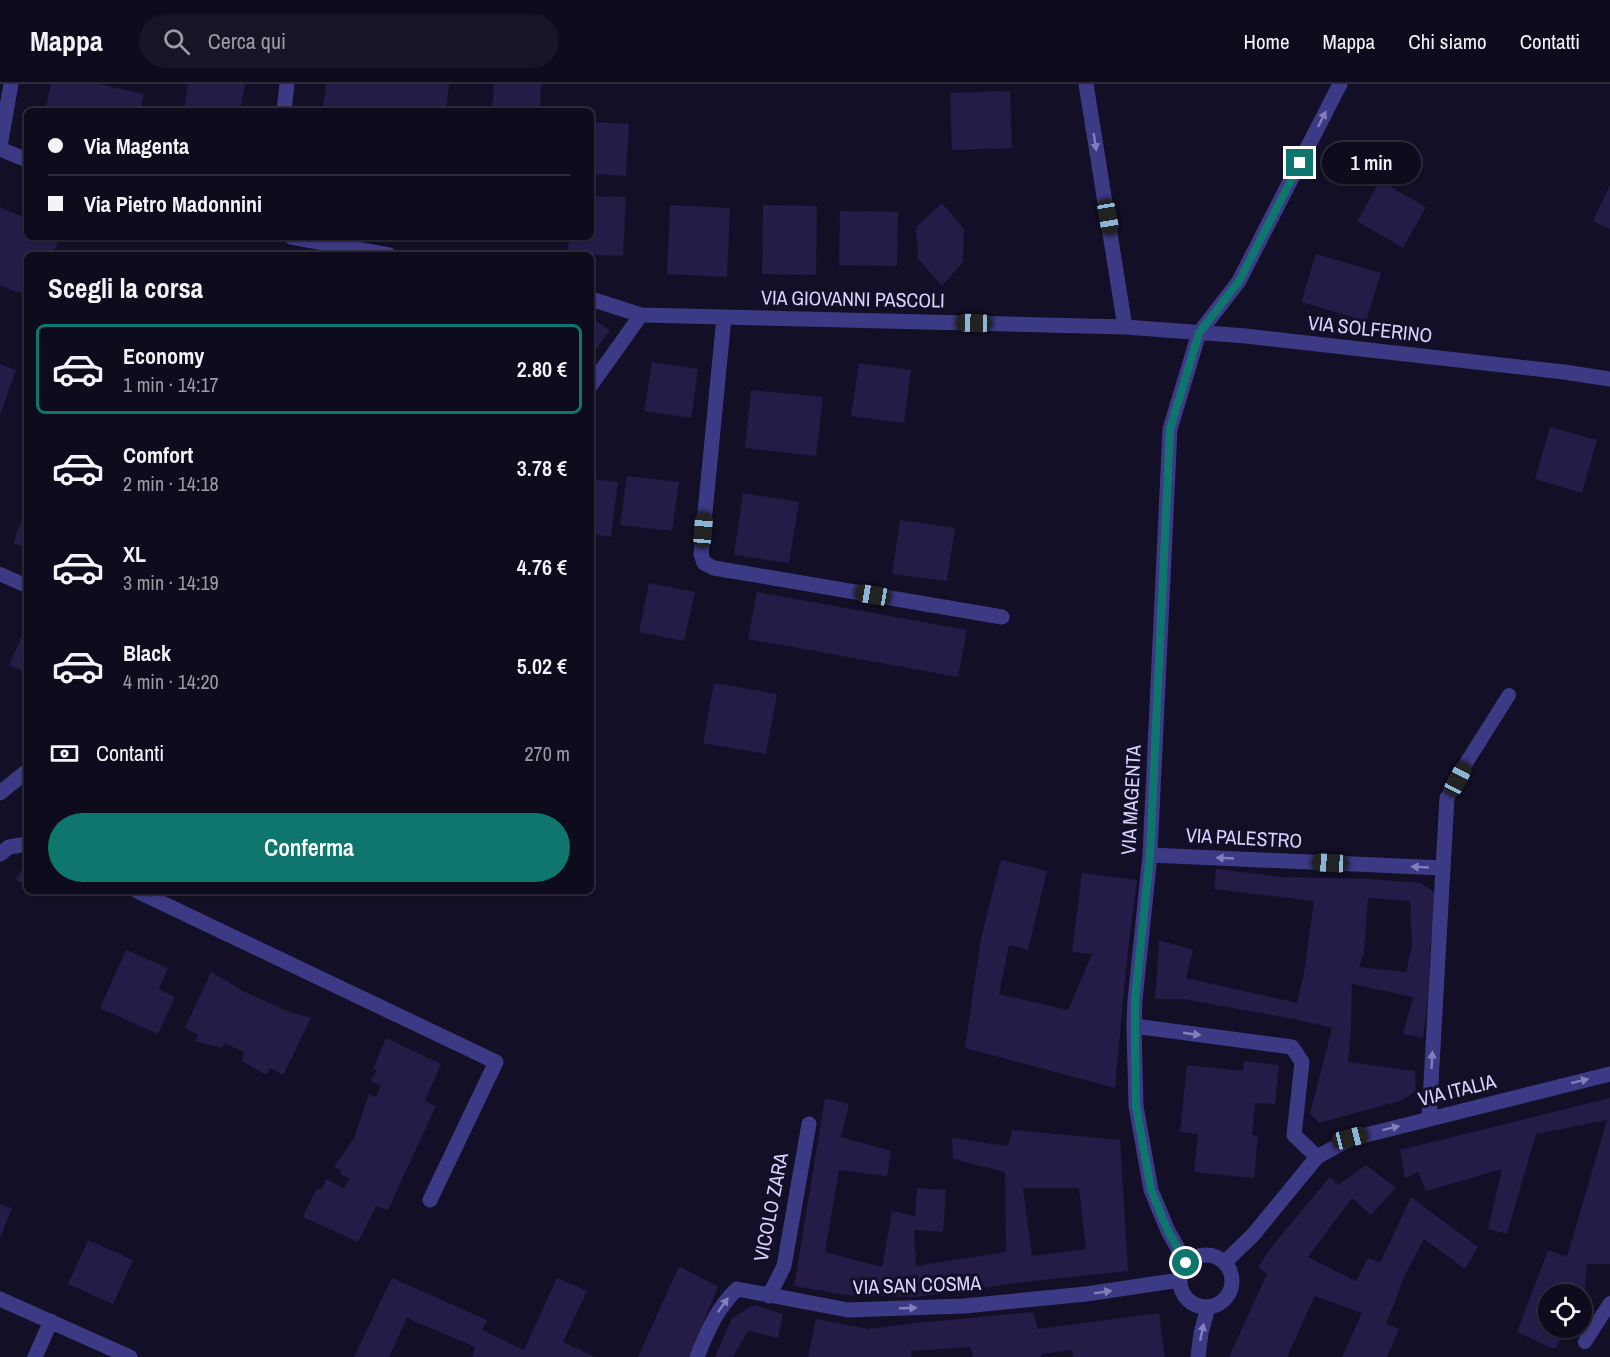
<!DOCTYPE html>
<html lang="it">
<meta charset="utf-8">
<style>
body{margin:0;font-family:"Archivo Narrow",sans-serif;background:#171425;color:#f1f3f6;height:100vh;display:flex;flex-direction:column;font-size:22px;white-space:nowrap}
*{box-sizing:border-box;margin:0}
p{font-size:20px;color:#9b9ba3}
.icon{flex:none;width:33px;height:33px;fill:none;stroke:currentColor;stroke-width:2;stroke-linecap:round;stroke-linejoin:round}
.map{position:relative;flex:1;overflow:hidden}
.drawer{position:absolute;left:24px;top:168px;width:570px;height:642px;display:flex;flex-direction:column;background:#0e0b1c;border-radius:9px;box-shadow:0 2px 4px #0004,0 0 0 2px #2e2b3b}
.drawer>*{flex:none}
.hud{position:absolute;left:24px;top:24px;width:570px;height:132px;border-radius:9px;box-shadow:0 2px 4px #0004,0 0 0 2px #2e2b3b;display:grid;align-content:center;height:132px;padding:0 24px;background:#0e0b1c}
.fabs{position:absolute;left:1538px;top:1200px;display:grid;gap:12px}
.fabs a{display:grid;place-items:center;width:54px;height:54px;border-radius:50%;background:#0e0b1c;box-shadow:0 2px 4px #0004,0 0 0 2px #2e2b3b;font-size:30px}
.end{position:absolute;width:27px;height:27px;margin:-14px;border:8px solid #0f766e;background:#fff;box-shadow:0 0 0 3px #fff}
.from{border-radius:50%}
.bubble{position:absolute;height:42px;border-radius:21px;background:#0e0b1c;box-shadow:0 2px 4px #0004,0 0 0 2px #2e2b3b;font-size:20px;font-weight:600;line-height:42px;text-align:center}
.car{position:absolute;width:18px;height:36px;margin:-18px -9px;border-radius:8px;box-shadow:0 0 4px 2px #0007;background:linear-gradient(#222 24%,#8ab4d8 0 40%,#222 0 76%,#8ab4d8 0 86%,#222 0)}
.hud b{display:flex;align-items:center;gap:21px;height:57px;font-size:22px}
.hud b+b{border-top:2px solid #2e2b3b}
.hud i{width:15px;height:15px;background:#f1f3f6}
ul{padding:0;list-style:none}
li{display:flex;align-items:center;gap:18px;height:90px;margin:0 12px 9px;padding:0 12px;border:3px solid transparent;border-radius:9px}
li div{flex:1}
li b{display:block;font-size:22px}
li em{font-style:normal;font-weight:600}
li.on{border-color:#0f766e}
li>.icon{width:54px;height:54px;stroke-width:1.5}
h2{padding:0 24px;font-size:27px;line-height:72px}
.pay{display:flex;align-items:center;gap:15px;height:66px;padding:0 24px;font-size:22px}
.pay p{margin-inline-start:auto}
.primary-button{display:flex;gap:12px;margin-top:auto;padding:12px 24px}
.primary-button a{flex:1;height:69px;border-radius:36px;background:#0f766e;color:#fff;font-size:24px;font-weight:600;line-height:69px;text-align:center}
header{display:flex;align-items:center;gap:36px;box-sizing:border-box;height:84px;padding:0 30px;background:#0e0b1c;border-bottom:2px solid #2e2b3b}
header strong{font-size:28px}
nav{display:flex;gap:33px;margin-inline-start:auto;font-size:21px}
.search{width:420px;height:54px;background:#171425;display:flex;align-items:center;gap:15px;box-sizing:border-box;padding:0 21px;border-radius:33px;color:#9b9ba3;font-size:22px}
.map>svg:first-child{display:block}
.building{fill:#241b47;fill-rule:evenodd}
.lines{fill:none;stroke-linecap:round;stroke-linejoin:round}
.service{stroke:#3d3a85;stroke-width:14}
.minor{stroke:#3d3a85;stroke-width:15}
.oneway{fill:#837fbc}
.route{stroke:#0f766e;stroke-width:8}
.labels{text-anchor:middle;stroke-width:6;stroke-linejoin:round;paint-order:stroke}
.street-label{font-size:20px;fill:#d9d4ff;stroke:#130f26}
</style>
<header>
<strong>Mappa</strong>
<div class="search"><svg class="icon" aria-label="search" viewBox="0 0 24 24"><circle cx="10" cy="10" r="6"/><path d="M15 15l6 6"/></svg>Cerca qui</div>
<nav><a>Home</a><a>Mappa</a><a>Chi siamo</a><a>Contatti</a></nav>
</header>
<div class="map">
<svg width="1610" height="1273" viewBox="0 0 1610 1273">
<rect width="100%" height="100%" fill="#130f26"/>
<path class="building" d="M51 0H98L144 10 140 27H45Z
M188 0H245L240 27H184Z
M326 0H449L446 27H361L323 23Z
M494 0H541L540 27H492Z
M1010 7 1012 64 952 66 950 9Z
M591 38 629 40 626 92 591 90Z
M1380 97 1426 123 1403 164 1357 137Z
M1610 101V145L1593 137Z
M591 112 626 113 623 172 568 170 569 153H591Z
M942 119 964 145 963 178 942 202 918 175 916 143Z
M670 121 730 124 727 193 667 190Z
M763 121 817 122 816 191 762 190Z
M0 123 27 135V153H60L52 171H27V212L0 201Z
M840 127 898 128 897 182 839 181Z
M1316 170 1381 189 1366 237 1301 218Z
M591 234 610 246 591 273Z
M652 278 698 285 691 334 644 327Z
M859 279 911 286 904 339 851 332Z
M0 280 16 286 0 331Z
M751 306 823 313 816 372 745 364Z
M1550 343 1597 356 1582 409 1535 395Z
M627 392 679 398 672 447 620 441Z
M591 395 618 398 611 453 591 450Z
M743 409 799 418 789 479 734 471Z
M27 423V464L13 459Z
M900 436 955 444 947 497 892 490Z
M649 499 695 508 684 557 639 548Z
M757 508 967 546 958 593 748 555Z
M27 540V589L9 581Z
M714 599 777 610 766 670 703 659Z
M1001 776 1047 787 1028 866 1009 861 999 910 1068 926 1092 870 1072 868 1082 789 1137 796 1127 875 1115 1004 965 964 981 854Z
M27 781V802L16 796 23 782Z
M1216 785 1282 793 1369 795 1420 799 1437 810 1430 864 1428 916 1423 954 1403 950 1413 913 1352 900 1351 947 1348 978 1415 987 1416 1006 1403 1016 1319 1039 1310 1030 1332 944 1294 935 1183 915H1155L1159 856 1193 866 1186 894 1297 919 1304 889 1314 817 1214 805ZM1368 814 1410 817 1412 862 1406 888 1359 883 1364 869Z
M126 866 168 884 159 905 175 913 158 950 100 924Z
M211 888 245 908 289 928 311 934 283 991 270 984 266 991 242 977 244 968 224 959 222 964 195 957 198 951 185 944Z
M386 954 441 980 425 1017 436 1022 388 1126 376 1122 358 1158 303 1133 317 1104 321 1106 326 1095 344 1104 350 1095 340 1090 341 1086 334 1083 354 1054 369 1010 376 1013 381 1002 371 997 377 986 373 985Z
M1244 977 1279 981 1275 1020 1255 1019 1252 1051 1258 1052 1254 1094 1194 1088 1198 1050 1180 1048 1187 981 1243 987Z
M825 1014 849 1020 841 1053 891 1067 887 1092 839 1086 825 1168 882 1183 892 1127 915 1132 917 1104 946 1106 943 1148 914 1146 916 1182 1006 1168 1005 1088 953 1075 952 1054 1008 1062 1012 1046 1120 1056 1128 1187 1033 1197 915 1213 845 1211 794 1202ZM1023 1104H1079L1086 1165 1032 1172Z
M1610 1014V1180H1587L1583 1228H1581V1210H1548V1244H1571L1554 1265 1517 1248 1548 1166 1567 1173 1607 1036 1536 1050 1507 1150 1488 1145 1502 1085 1426 1107 1418 1088 1405 1094 1400 1066Z
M1366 1081 1396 1104 1371 1131 1352 1114 1308 1173 1356 1197 1368 1174 1380 1179 1411 1113 1478 1163 1465 1185 1424 1155 1405 1191 1386 1240 1399 1245 1387 1273H1342L1362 1229 1315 1212 1287 1273H1229L1267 1190 1258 1183 1273 1161 1330 1093 1338 1101Z
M0 1120 12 1124 0 1154Z
M88 1156 133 1176 113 1220 68 1200Z
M679 1182 718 1203 689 1273H638Z
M392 1194 487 1236 482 1246 524 1266 557 1194 587 1207 563 1258 595 1273H472L475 1263 407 1234 389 1273H354Z
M754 1221 783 1230 778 1254 748 1247 733 1273H715L732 1234Z
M1033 1228 1038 1245 1159 1229 1165 1273H1073L1072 1266 1041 1270V1273H973L970 1263 911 1267 912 1273H808L816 1235 869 1245 916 1239Z"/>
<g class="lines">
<path class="service" d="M0 490 27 502
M1447 714 1468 676 1509 611
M1585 1258 1610 1219"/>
<path class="minor" d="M1086 0 1125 243
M284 27 287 0
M0 62 11 0
M0 65 27 76
M291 153 389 171
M591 215 641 231 1125 243 1246 252 1564 288 1610 295
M724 233 701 470 704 479 714 484 1002 533
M591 301 641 231
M0 709 27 687
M0 770 9 763 27 760
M1150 771 1443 784 1429 1035
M1443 784 1447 714
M137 807 496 978 430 1116
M1134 942 1292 963 1302 978 1294 1051 1317 1073
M1180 1197a26 26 0 1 1 52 0a26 26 0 1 1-52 0Z
M1225 1178 1253 1151 1317 1073 1350 1055 1610 990
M1186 1179 1168 1147 1151 1106 1136 1022 1134 942 1135 916 1150 771 1170 345 1199 249 1239 197 1340 0
M769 1212 784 1182 809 1040
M0 1215 130 1273
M35 1273 51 1237
M697 1273C707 1248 717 1224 737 1205L848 1226 964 1222 1086 1210 1180 1196
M1198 1273 1201 1249 1208 1223"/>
</g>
<defs><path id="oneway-solid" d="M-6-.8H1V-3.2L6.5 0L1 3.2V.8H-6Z" transform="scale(1.5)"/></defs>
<g class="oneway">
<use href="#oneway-solid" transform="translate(1322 35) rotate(-63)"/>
<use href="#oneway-solid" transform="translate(1095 58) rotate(81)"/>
<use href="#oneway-solid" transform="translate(1225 774) rotate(-177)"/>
<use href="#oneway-solid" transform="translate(1420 783) rotate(-177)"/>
<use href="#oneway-solid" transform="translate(1192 950) rotate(8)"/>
<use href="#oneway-solid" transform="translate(1432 976) rotate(-87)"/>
<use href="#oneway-solid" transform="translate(1580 997) rotate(-14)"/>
<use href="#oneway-solid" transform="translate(1391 1044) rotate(-14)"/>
<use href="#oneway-solid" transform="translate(1103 1208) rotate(-9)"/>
<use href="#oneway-solid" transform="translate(723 1221) rotate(-55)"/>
<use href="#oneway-solid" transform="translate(908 1224) rotate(-2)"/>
<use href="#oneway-solid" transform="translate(1202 1248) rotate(-78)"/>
</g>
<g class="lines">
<path class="route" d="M1186 1179 1168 1147 1151 1106 1136 1022 1135 962V916L1150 771 1170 345 1199 249 1239 197 1300 79"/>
</g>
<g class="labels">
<g class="street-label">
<text transform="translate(853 215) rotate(1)" y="7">VIA GIOVANNI PASCOLI</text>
<text transform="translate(1370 245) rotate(6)" y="7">VIA SOLFERINO</text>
<text transform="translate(1131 716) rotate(-87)" y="7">VIA MAGENTA</text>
<text transform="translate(1244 754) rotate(3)" y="7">VIA PALESTRO</text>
<text transform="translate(1457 1006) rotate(-14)" y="7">VIA ITALIA</text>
<text transform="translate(771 1123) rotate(-79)" y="7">VICOLO ZARA</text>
<text transform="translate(917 1201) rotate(-2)" y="7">VIA SAN COSMA</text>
</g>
</g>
</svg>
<div class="fabs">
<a><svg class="icon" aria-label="locate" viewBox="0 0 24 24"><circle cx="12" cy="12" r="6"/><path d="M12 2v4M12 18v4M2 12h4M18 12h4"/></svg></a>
</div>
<i class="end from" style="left:1186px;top:1179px"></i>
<i class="end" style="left:1300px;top:79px"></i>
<div class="bubble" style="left:1322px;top:58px;width:99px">1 min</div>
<i class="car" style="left:1108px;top:133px;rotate:170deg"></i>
<i class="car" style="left:974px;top:239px;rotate:271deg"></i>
<i class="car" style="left:703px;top:446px;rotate:5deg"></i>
<i class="car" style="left:873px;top:511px;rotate:280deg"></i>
<i class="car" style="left:1458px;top:695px;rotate:28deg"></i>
<i class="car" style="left:1330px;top:779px;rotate:273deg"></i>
<i class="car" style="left:1350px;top:1054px;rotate:76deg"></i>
<div class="hud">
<b><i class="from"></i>Via Magenta</b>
<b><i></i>Via Pietro Madonnini</b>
</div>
<section class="drawer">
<h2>Scegli la corsa</h2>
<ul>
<li class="on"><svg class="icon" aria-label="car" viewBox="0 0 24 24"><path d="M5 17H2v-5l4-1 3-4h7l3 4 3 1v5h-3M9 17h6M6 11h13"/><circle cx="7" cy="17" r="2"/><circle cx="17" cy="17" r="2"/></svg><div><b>Economy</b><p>1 min · 14:17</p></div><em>2.80 €</em></li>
<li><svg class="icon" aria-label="car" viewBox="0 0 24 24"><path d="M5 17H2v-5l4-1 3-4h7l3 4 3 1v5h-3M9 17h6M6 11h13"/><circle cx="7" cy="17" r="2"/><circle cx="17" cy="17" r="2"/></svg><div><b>Comfort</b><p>2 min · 14:18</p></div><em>3.78 €</em></li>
<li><svg class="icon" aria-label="car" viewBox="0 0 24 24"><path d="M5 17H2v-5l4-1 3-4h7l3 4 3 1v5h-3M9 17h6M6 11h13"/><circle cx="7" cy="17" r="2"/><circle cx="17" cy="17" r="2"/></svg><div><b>XL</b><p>3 min · 14:19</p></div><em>4.76 €</em></li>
<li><svg class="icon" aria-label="car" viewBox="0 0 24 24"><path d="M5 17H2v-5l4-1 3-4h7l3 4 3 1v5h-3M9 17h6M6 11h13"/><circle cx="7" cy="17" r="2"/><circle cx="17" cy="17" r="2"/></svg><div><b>Black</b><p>4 min · 14:20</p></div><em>5.02 €</em></li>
</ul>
<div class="pay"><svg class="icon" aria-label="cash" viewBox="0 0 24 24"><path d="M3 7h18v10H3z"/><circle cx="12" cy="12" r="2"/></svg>Contanti<p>270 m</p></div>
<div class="primary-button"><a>Conferma</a></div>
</section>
</div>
